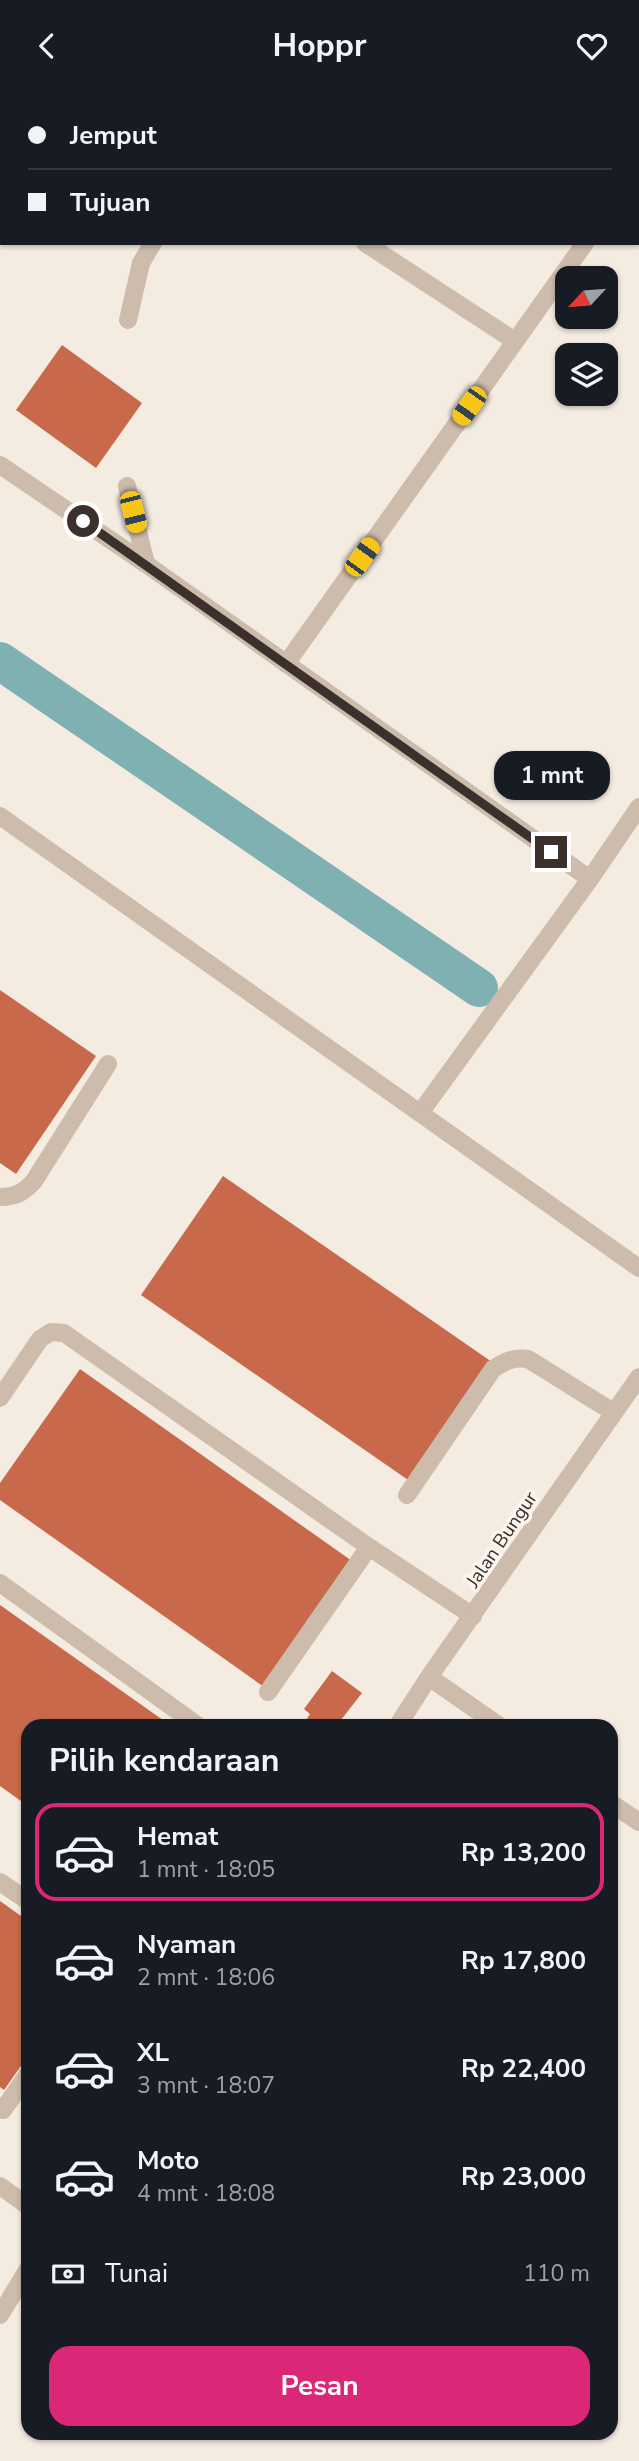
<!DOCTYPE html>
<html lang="id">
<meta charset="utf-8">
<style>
body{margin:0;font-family:"Nunito Sans",sans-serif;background:#242831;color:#f1f3f6;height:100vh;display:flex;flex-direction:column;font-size:26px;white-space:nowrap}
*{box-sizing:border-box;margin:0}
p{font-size:23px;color:#9ea1a6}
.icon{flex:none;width:38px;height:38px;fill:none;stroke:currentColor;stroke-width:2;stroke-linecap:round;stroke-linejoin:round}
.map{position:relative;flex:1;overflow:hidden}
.details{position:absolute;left:21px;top:1628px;width:597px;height:721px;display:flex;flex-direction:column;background:#171b24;border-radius:21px;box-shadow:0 2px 5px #0004}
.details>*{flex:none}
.guide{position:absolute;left:0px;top:0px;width:640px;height:154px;box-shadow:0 2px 5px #0004;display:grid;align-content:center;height:154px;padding:0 28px;background:#171b24}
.needle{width:46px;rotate:244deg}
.tools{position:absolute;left:555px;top:175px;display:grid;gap:14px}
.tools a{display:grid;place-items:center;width:63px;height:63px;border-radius:14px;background:#171b24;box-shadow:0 2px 5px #0004;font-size:35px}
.end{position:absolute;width:32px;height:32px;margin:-16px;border:9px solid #3b302b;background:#fff;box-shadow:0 0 0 4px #fff}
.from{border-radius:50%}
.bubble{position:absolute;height:49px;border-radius:21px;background:#171b24;box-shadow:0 2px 5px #0004;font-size:23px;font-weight:700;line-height:49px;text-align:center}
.car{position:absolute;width:21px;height:42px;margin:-21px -10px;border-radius:9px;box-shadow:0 0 5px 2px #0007;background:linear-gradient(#f5c518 24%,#345 0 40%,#f5c518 0 76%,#345 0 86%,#f5c518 0)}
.guide b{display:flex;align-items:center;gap:24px;height:66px;font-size:26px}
.guide b+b{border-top:2px solid #363941}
.guide i{width:18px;height:18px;background:#f1f3f6}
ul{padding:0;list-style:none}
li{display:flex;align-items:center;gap:21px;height:98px;margin:0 14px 10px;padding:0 14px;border:4px solid transparent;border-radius:21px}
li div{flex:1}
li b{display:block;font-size:26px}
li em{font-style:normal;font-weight:700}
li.active{border-color:#db2777}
li>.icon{width:63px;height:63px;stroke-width:1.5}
h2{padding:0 28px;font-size:32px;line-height:84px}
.pay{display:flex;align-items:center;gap:18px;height:77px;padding:0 28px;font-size:26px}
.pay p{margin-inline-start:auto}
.cta{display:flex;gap:14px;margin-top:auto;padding:14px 28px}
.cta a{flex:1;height:80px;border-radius:21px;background:#db2777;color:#fff;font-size:28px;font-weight:700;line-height:80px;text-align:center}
header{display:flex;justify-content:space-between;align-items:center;height:91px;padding:0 28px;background:#171b24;font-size:32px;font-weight:700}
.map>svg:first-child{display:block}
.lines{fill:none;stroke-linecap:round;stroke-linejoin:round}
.canal{stroke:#7fb0b2;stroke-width:38}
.building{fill:#c8694b}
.service{stroke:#cdbbac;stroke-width:18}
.minor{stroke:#cdbbac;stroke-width:18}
.route{stroke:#3b302b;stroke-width:9}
.labels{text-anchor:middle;stroke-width:7;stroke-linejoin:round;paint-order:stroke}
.street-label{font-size:19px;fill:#3b302b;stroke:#fbf5ee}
</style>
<header><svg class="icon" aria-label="back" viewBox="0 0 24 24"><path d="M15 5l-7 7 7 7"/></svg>Hoppr<svg class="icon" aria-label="heart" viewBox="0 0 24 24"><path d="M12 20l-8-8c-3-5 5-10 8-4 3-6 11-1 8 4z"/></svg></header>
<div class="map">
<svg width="639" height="2370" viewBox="0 0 639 2370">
<rect width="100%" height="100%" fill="#f4ebe1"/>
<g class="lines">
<path class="canal" d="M0 570 479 897"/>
</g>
<path class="building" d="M62 254 142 312 96 377 16 319Z
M0 899 96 965 16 1083 0 1072Z
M223 1085 492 1271 411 1391 141 1204Z
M80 1278 352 1470 264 1596 0 1409V1392Z
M0 1514 170 1634H28V1715L0 1695Z
M332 1580 362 1602 337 1634H307L304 1632 310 1623 304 1618Z
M0 1810 28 1830V1965L4 1999 0 1996Z"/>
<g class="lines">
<path class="service" d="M138 0 141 2
M253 2 254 0
M365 152 515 250
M128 229 141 172 153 152
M0 374 146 473
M127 395 146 473 590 788 420 1022
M286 573 585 152
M590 788 639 716
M0 1106C16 1106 24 1101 34 1090L108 973
M0 1307 40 1248 51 1241 64 1242 369 1456 473 1525
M407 1404 493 1278C505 1270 514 1266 528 1268L613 1321
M0 1492 197 1634
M268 1601 369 1456
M0 1791 28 1810
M3 2019 28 1983
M0 2095 28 2115"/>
<path class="minor" d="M0 725 639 1177
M429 1586 498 1634
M398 1634 429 1586 639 1286
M611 1712 639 1731
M0 2224 28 2178"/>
</g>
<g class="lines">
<path class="route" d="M83 430 551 761"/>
</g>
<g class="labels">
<g class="street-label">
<text transform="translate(501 1448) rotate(-56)" y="7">Jalan Bungur</text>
</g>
</g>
</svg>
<div class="tools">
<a><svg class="needle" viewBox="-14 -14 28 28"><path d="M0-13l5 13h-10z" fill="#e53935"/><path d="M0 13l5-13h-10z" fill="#9ea1a6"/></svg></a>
<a><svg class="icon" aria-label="layers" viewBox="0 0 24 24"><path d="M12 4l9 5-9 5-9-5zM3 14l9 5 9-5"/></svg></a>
</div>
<i class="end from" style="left:83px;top:430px"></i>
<i class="end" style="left:551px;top:761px"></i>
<div class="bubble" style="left:494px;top:660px;width:116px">1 mnt</div>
<i class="car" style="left:469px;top:315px;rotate:215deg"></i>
<i class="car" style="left:133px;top:421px;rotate:166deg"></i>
<i class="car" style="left:362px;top:466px;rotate:36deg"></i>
<div class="guide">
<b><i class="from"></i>Jemput</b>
<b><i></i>Tujuan</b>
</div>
<section class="details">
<h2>Pilih kendaraan</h2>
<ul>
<li class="active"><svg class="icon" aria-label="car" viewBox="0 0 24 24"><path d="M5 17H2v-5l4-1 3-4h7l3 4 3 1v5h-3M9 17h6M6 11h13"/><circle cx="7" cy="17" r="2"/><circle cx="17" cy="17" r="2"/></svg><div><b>Hemat</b><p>1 mnt · 18:05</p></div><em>Rp 13,200</em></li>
<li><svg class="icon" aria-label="car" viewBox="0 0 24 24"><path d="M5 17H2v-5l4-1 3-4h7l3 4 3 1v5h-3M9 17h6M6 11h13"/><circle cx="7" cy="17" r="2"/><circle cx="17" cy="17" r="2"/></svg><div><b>Nyaman</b><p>2 mnt · 18:06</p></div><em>Rp 17,800</em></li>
<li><svg class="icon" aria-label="car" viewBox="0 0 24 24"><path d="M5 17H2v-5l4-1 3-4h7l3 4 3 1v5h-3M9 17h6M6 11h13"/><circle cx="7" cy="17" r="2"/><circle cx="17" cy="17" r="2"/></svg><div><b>XL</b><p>3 mnt · 18:07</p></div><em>Rp 22,400</em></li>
<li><svg class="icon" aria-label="car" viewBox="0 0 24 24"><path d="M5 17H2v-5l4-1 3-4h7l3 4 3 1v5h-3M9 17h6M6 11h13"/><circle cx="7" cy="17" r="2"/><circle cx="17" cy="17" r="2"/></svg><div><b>Moto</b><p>4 mnt · 18:08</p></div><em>Rp 23,000</em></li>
</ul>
<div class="pay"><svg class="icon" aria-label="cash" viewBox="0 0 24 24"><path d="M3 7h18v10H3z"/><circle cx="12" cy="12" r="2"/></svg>Tunai<p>110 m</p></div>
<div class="cta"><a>Pesan</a></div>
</section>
</div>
